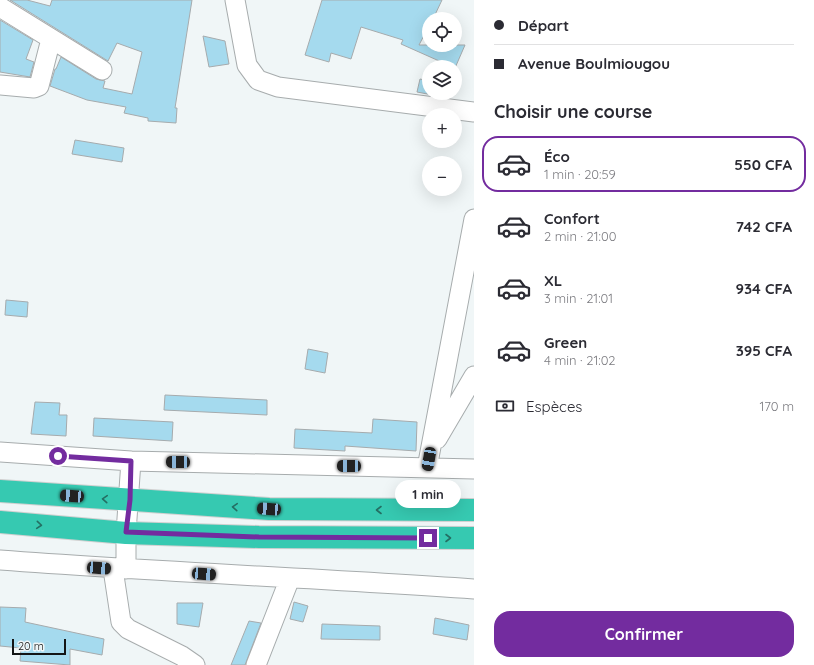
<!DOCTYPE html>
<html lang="fr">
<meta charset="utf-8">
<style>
body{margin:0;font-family:Quicksand,sans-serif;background:#f2f2f3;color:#2b2b33;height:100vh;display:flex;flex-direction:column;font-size:15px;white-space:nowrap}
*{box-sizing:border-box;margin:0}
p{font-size:13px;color:#7c7c81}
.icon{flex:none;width:22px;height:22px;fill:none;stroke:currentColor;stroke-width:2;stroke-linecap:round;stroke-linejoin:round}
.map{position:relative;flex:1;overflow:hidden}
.panel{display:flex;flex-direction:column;background:#fff;width:340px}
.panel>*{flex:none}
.hud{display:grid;align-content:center;height:88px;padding:0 20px;background:#fff}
.buttons{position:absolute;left:422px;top:12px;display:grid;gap:8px}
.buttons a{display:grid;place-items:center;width:40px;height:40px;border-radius:50%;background:#fff;box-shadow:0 4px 16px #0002;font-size:20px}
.scale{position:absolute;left:12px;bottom:10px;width:54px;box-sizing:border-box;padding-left:4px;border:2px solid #131515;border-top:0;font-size:11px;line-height:14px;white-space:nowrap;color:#131515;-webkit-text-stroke:3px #f0f6f7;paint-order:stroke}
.end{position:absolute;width:18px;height:18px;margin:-9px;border:5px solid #732c9f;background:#fff;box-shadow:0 0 0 2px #fff}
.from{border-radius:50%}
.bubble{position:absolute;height:28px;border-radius:14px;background:#fff;box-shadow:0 4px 16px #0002;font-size:13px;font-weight:700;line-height:28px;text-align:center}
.car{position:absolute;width:12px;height:24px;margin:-12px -6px;border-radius:5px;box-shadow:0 0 3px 1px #0007;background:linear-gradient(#222 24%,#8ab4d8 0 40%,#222 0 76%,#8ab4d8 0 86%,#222 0)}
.hud b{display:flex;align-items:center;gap:14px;height:38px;font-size:15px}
.hud b+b{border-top:1px solid #e1e1e2}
.hud i{width:10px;height:10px;background:#2b2b33}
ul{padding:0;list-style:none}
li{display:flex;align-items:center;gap:12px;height:56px;margin:0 8px 6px;padding:0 12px;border:2px solid transparent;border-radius:16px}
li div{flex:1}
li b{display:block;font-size:15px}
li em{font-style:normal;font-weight:700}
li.on{border-color:#732c9f}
li>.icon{width:36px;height:36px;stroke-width:1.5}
h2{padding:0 20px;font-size:18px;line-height:48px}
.pay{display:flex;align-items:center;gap:10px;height:44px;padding:0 20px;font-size:15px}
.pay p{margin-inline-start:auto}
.action{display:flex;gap:8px;margin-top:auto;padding:8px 20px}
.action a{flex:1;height:46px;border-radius:16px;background:#732c9f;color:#fff;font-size:16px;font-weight:700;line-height:46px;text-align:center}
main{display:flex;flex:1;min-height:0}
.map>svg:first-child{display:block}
.building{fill:#a5daee;stroke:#a6abad}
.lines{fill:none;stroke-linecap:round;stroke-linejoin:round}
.minor-casing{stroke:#a7acad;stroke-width:21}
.highway-casing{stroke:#d0d0d0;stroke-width:24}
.minor{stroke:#fff;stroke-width:19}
.highway{stroke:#36c9b1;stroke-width:22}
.oneway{stroke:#246f63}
.route{stroke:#732c9f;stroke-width:5}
</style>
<main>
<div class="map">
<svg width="474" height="665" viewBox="0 0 474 665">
<rect width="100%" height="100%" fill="#f0f6f7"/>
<path class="building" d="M10 0H27L50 6 52 0H192L175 108H177L176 123 148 121V118L124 113 126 107 87 100 50 86 55 69H56L61 57 96 79 105 81 103 88 132 94 142 52 117 43 108 61Z
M322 0H442L433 19H429V26L419 45H465L455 68 401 44 403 40 361 27 351 59 331 53 329 62 305 55Z
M0 20 33 40 26 59 34 62 30 77 0 72Z
M203 36 225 41 229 64 209 67Z
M420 79 429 81V93H444L443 97 417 92Z
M75 140 124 148 122 162 72 154Z
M6 300 28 302 27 317 5 315Z
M308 349 328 353 325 373 305 369Z
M165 395 267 400V415L164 410Z
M35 402 60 403 59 415H67L66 436 31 434Z
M94 418 173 422 172 441 93 436Z
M373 419 417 422 416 451 345 446V451L294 448 295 429 372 433Z
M294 602 308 606 303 622 290 619Z
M177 603H203L199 627 177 624Z
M0 607 26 608 25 622 104 639 102 655 70 649V665L20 661 21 648 0 646Z
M435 618 469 625 467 640 433 634Z
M249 621 261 623 245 665H231Z
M322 624 380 626V640L321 639Z"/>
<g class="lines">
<defs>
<path id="minor" d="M235 0 247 65 258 80 278 87 474 112
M0 7 102 70
M0 85 34 88 39 86 51 39
M437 439 474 376
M0 452 131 461 474 469
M427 468 474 219
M0 560C158 572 316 578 474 589
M113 569 121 622 128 629 182 656 195 665
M126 569V533L131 461
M256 665 290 578"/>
<path id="highway" d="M0 491 269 509 474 510
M0 522 126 533 259 537 474 538"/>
</defs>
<use href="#minor" class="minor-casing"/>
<use href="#highway" class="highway-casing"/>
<use href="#minor" class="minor"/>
<use href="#highway" class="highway"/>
</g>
<defs><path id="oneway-chevron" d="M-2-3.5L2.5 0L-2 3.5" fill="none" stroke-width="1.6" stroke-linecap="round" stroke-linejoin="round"/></defs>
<g class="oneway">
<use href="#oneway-chevron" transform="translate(105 499) rotate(-176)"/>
<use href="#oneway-chevron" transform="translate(235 507) rotate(-176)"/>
<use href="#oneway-chevron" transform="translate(379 510) rotate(-180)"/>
<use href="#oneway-chevron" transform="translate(39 525) rotate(5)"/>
<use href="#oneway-chevron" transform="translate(448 538)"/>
</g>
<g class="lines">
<path class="route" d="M58 456 131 461 130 500 126 532 259 537 428 538"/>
</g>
</svg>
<div class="buttons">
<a><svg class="icon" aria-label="locate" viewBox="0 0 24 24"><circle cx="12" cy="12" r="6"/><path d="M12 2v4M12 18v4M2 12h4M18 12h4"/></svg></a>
<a><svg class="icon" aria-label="layers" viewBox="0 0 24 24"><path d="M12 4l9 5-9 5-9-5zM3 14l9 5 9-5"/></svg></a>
<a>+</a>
<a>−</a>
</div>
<div class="scale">20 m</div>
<i class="end from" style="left:58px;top:456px"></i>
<i class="end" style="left:428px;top:538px"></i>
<div class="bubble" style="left:395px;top:480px;width:66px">1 min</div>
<i class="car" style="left:429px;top:459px;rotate:190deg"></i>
<i class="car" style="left:178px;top:462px;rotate:271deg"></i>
<i class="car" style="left:349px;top:466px;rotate:271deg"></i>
<i class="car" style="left:72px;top:496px;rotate:274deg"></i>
<i class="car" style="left:269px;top:509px;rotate:274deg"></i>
<i class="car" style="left:99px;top:568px;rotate:94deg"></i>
<i class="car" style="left:204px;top:574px;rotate:94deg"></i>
</div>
<section class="panel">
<div class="hud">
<b><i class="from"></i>Départ</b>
<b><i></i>Avenue Boulmiougou</b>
</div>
<h2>Choisir une course</h2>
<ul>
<li class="on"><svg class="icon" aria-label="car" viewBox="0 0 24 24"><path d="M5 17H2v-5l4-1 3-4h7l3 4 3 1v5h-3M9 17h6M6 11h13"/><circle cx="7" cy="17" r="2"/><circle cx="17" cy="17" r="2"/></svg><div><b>Éco</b><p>1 min · 20:59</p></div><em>550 CFA</em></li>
<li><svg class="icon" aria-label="car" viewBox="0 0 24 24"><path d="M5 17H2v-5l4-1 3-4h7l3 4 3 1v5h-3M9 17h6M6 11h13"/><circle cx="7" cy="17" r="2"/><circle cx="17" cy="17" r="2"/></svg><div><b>Confort</b><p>2 min · 21:00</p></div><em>742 CFA</em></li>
<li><svg class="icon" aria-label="car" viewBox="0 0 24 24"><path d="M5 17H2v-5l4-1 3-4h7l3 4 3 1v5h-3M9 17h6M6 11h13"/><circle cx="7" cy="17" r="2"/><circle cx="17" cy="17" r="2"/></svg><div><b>XL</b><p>3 min · 21:01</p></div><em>934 CFA</em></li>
<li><svg class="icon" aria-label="car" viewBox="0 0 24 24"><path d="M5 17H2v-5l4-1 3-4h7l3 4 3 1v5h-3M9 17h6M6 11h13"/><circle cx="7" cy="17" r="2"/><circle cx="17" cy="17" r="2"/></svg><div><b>Green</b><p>4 min · 21:02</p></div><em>395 CFA</em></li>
</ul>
<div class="pay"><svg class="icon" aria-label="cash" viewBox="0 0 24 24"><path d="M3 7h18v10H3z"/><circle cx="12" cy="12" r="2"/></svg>Espèces<p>170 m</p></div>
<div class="action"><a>Confirmer</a></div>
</section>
</main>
